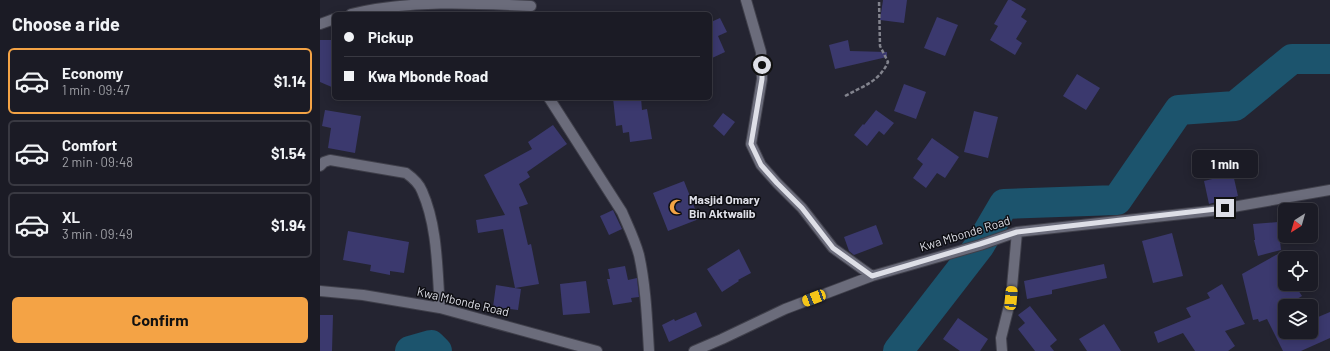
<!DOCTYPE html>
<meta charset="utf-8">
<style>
body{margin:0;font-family:Barlow,sans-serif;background:#282832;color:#f1f3f6;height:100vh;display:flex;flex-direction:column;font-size:15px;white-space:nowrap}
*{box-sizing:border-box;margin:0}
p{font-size:13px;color:#a0a1a7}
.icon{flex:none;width:22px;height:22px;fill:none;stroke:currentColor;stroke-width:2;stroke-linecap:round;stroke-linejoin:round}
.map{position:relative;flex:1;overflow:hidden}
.side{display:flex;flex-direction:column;background:#1b1b25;width:320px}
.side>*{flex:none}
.top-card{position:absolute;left:12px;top:12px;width:380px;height:88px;border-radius:6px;box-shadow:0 2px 10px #0003,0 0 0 1px #393942;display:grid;align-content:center;height:88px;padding:0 12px;background:#1b1b25}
.needle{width:26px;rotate:217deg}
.tools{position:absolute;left:958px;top:203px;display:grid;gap:8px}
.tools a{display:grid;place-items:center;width:40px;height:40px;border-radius:6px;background:#1b1b25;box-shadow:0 2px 10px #0003,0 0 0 1px #393942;font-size:20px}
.end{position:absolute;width:18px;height:18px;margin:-9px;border:5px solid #dedfe7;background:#111;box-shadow:0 0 0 2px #111}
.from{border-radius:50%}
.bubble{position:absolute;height:28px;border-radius:6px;background:#1b1b25;box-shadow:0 2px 10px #0003,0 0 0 1px #393942;font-size:13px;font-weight:700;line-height:28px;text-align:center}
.car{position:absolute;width:12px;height:24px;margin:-12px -6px;border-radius:5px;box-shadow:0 0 3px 1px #0007;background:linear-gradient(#f5c518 24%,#345 0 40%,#f5c518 0 76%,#345 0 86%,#f5c518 0)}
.top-card b{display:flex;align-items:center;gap:14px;height:38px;font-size:15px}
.top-card b+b{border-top:1px solid #393942}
.top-card i{width:10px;height:10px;background:#f1f3f6}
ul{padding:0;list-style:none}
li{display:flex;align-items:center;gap:12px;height:66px;margin:0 8px 6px;padding:0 4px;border:2px solid #393942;border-radius:6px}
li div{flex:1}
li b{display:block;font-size:15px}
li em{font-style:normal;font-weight:700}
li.current{border-color:#f4a345}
li>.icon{width:36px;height:36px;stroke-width:1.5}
h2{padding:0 12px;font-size:18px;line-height:48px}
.cta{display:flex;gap:8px;margin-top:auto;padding:8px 12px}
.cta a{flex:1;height:46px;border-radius:6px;background:#f4a345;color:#111;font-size:16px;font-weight:700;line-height:46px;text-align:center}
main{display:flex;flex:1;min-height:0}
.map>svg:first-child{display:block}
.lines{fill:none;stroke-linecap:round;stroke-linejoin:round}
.river{stroke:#1c546d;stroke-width:30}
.building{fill:#3b396e}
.minor-casing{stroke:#3f3f4a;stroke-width:12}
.path{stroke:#82838d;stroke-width:2.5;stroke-dasharray:4 2;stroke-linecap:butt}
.minor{stroke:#6b6c7b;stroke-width:10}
.route{stroke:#dedfe7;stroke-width:5}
.labels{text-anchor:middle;stroke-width:3;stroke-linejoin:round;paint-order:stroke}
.poi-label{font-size:12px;font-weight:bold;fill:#dedfe7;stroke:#0e0e13;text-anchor:start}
.street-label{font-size:12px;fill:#dedfe7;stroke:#0e0e13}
</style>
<main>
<section class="side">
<h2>Choose a ride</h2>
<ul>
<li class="current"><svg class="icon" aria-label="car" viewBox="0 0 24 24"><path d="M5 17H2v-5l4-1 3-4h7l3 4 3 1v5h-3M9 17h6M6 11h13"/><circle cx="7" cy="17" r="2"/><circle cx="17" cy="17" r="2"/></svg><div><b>Economy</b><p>1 min · 09:47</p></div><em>$1.14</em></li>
<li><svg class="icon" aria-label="car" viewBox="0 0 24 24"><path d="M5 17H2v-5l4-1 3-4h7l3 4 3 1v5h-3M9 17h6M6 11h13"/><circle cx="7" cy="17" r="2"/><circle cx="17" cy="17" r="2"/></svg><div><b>Comfort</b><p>2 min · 09:48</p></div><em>$1.54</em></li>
<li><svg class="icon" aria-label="car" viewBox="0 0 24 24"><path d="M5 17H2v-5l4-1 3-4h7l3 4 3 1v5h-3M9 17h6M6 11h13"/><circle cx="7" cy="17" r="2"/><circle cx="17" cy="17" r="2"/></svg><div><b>XL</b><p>3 min · 09:49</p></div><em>$1.94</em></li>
</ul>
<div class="cta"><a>Confirm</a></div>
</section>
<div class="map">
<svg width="1010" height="351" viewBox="0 0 1010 351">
<rect width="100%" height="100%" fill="#242431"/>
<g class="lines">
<path class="river" d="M90 351 111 345 117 351
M578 351 660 245 684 204 797 200 859 110 915 106 972 59H1010"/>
</g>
<path class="building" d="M563 0H587L584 23 560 20Z
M688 0H691L706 9 701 17 707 21 696 39 702 43 695 55 670 40 678 26 674 24Z
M617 17 638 25 625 56 604 48Z
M400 18 407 32 398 36 405 52 390 59V19L391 22Z
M0 40H14V88L0 82Z
M528 40 530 51 567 52V57L515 69 509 45Z
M757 74 780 88 766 110 743 96Z
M584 84 606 92 596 119 574 111Z
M293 98H321L322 110 327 109 332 139 310 142 309 132 303 133 302 125 296 126Z
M5 110 41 116 35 153 8 148 11 128 2 126Z
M556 110 574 123 564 135 559 131 547 146 534 135 543 124 544 125Z
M654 111 678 117 668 158 644 152Z
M403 113 415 122 404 136 393 126Z
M233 125 247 144 207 172 210 177 199 184 208 204 199 207 208 245 211 244 219 284 195 288 183 229 158 233 156 220 185 215 164 175 212 149 208 142Z
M612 138 639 157 625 178 617 173 606 188 593 178 603 164 597 159Z
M913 174 918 196 889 204 884 181Z
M364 181 379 219 348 231 333 193Z
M293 210 302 229 289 235 280 216Z
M958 222 961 250 938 256 934 240H935L933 224Z
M556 225 563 244 534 255 529 251 524 237Z
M28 231 89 242 84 273 70 271V275L50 271 51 265 23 260Z
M852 233 863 276 833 283 822 241Z
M419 249 431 273 418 280 419 281 402 292 387 269Z
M965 250V284H974L982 296 965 306V332H991V320L1010 312V338L981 351H963L947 319 939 322 938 319 933 320 922 274Z
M784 264 787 278 732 290V294L707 299 704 281Z
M305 266 308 280 317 278 319 297 311 298 312 302 293 305 287 279H290L288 269Z
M266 281 270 313 243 315 240 284Z
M902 284 925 324 905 331 915 346 908 351H875L863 333 838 343 834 332 871 317 866 308 890 298 887 293Z
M176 285 201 289 198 310 173 307Z
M710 306 737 340 730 346 734 351H715L698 329 705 323 698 315Z
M376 312 382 326 349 342 342 325 354 319 355 321Z
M0 315H13L12 351H0Z
M638 318 668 339 660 351H640L623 339Z
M784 324 801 351H767L759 339Z"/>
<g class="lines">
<defs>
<path id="minor" d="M426 0 441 52 442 79 431 144 441 165 457 183 482 208 513 248 552 276
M31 14C89 0 151 3 211 6
M0 24 14 19
M229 98 302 212C308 226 315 240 319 255 326 287 327 319 329 351
M0 166 4 162 10 160 86 173C93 178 99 183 102 191 118 227 117 270 120 308
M0 291 43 295 120 308 277 351
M374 351 402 339 465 309 552 276 660 245 697 232 890 211 1010 190
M682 351 681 338 691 298 697 232"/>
</defs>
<use href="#minor" class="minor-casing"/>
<path class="path" d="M525 96C543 86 559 82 568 62L560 46 559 0"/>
<use href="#minor" class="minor"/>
</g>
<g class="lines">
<path class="route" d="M442 65V79L431 144 441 165 457 183 482 208 513 248 552 276 660 244 697 232 905 208"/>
</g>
<defs>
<symbol id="mosque-bare" viewBox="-9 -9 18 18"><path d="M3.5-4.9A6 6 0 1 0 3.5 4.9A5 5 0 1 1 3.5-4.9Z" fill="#f4a345" stroke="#0e0e13" stroke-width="2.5" paint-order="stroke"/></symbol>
</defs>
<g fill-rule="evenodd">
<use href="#mosque-bare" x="346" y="196" width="22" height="22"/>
</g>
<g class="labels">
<g class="poi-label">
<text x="369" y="204">Masjid Omary<tspan x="369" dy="14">Bin Aktwalib</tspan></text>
</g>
<g class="street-label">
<text transform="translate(645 234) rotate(-17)" y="4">Kwa Mbonde Road</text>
<text transform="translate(143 302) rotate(13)" y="4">Kwa Mbonde Road</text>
</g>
</g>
</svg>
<div class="tools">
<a><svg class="needle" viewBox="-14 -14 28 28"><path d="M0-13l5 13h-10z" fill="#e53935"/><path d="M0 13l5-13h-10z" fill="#a0a1a7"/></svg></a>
<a><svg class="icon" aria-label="locate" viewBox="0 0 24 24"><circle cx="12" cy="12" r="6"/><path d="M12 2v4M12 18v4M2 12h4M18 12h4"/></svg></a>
<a><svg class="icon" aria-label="layers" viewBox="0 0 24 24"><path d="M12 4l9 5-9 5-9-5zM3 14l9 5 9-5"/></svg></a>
</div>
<i class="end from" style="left:442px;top:65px"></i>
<i class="end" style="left:905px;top:208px"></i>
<div class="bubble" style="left:872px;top:150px;width:66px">1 min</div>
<i class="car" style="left:494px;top:298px;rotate:249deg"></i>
<i class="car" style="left:691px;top:298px;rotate:5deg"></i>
<div class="top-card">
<b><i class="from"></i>Pickup</b>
<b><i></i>Kwa Mbonde Road</b>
</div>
</div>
</main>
